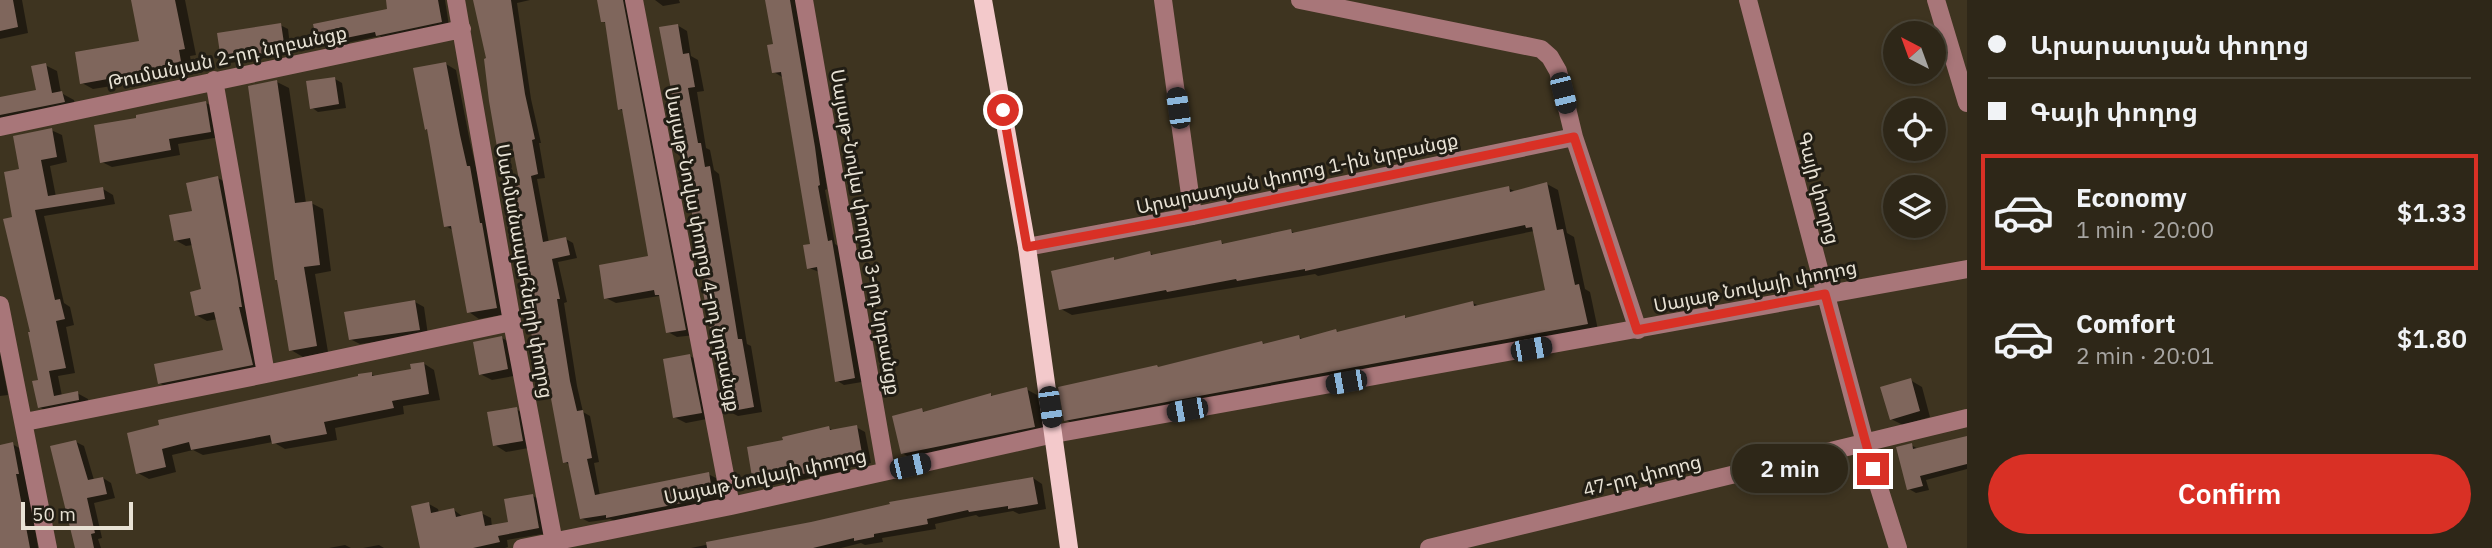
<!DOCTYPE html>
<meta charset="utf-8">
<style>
body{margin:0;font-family:"IBM Plex Sans","Noto Sans Armenian",sans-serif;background:#3a3325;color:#f1f3f6;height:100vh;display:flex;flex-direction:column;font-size:26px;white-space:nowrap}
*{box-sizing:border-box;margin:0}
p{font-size:23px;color:#a7a5a2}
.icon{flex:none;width:38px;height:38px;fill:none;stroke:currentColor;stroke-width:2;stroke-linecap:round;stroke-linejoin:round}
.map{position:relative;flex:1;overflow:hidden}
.details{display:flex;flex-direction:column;background:#2e2718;width:525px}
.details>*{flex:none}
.guide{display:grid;align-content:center;height:154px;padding:0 21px;background:#2e2718}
.needle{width:46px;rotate:319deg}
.buttons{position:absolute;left:1883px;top:21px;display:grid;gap:14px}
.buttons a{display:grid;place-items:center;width:63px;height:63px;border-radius:50%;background:#2e2718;box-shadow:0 4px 10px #0003,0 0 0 2px #494437;font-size:35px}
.scale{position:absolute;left:21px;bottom:18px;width:112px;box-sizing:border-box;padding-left:7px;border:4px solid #e8e2d5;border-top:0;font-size:19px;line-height:24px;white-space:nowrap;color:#e8e2d5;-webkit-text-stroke:5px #211d14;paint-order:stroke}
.end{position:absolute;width:32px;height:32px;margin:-16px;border:9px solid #d93025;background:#fff;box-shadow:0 0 0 4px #fff}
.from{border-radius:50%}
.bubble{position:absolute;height:49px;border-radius:24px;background:#2e2718;box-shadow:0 4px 10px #0003,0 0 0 2px #494437;font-size:23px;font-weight:600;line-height:49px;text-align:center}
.car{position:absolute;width:21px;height:42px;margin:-21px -10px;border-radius:9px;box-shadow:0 0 5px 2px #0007;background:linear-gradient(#222 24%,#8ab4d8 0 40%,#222 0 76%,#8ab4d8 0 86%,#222 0)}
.guide b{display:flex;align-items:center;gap:24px;height:66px;font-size:26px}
.guide b+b{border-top:2px solid #494437}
.guide i{width:18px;height:18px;background:#f1f3f6}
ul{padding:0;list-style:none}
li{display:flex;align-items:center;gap:21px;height:116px;margin:0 14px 10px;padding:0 7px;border:4px solid transparent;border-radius:0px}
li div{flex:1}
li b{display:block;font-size:26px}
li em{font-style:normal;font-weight:600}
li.active{border-color:#d93025}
li>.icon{width:63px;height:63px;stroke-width:1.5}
.primary-button{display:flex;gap:14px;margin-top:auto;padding:14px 21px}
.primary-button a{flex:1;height:80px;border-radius:42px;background:#d93025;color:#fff;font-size:28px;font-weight:600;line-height:80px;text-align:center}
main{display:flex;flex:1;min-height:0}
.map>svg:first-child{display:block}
.shadow{fill:#0007}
.building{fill:#7f665c}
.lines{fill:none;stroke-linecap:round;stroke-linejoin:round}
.minor{stroke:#a87679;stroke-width:18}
.major{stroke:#f3c9cb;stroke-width:18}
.route{stroke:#d93025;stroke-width:9}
.labels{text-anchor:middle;stroke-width:6;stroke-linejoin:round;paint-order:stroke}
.street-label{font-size:19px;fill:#e8e2d5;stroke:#211d14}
</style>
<main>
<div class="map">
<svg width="1967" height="548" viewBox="0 0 1967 548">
<rect width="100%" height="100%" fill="#3e3420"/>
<path class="shadow" d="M0 0H22L28 33 0 39Z
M133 0H185L196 55 190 56 193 74 133 85 130 83 93 89 82 83 141 42Z
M388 0H445L449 26 385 39 380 36 327 47 319 43 389 10Z
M474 0H530L517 3 531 99 541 143H539L545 178 537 179 549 243 566 239 573 243 577 258 558 262 567 302 564 303 577 386 583 412 590 416 599 462 594 463 600 496 708 474 716 478 720 501 615 521 610 519 589 522 581 518 570 465 565 462 548 381 541 377 522 186 515 148 506 150 499 146 488 60Z
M599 0H635L695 335 677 337 668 332 661 297 659 296 616 303 606 298 650 258 625 112 619 109 607 24 602 21Z
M655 0H679L680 3 663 6Z
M768 0H797L822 152 827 189 825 190 835 244 840 247 862 382 844 385 836 380 819 272 809 268 812 246 782 77 774 72 775 46Z
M280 25 288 29 291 54 230 63 222 59Z
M677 25 687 31 691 56 698 60 704 91 697 92 706 148 710 150 714 170 719 174 747 344 751 346 762 412 738 416 728 411 680 132 675 129Z
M446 64 456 70 470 142 477 172 480 174 507 314 479 319 469 312 454 231 446 226 429 131 426 129Z
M45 65 57 71 61 93 74 100 75 108 0 133V99L38 91Z
M335 79 342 83 346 108 318 112 311 107Z
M277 82 289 88 306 203H311L323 209 331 271 315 274 328 352 303 357 291 350Z
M206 103 216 108 220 137 178 144 180 155 112 167 102 162Z
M51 130 62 135 67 162 50 166 56 197 103 189 113 195 115 204 44 216 64 303 70 307 74 325 66 327 75 373 58 376 62 396 77 393 88 399 89 405 50 413 39 407 40 382 14 218 21 170Z
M218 178 229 184 263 370 170 389 159 383 225 352 218 319 207 321 196 315 203 291 193 245 186 246 175 240Z
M1547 184 1558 190 1567 233 1574 237 1585 289 1590 292 1598 330 1077 426 1066 420 1160 368 1262 343 1266 345 1299 337 1305 340 1336 331 1340 333 1405 317 1408 319 1473 303 1479 306 1548 291 1534 231 1318 276 1315 274 1072 315 1061 309 1113 259 1117 262 1150 253 1155 256 1220 242 1226 245 1291 231 1296 234 1508 188 1516 192Z
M415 302 424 307 428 335 360 344 350 339Z
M502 338 513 344 519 375 492 380 480 374Z
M0 353 8 395 0 396Z
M690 356 701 362 712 418 686 423 674 417Z
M423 363 434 370 440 400 403 406 404 414 335 428 337 440 285 449 273 442 203 455 193 450 172 455 176 472 149 479 138 473 129 434 371 374 377 377 413 371Z
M1910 380 1922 387 1930 417 1903 425 1891 419Z
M1026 389 1037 395 1046 432 914 460 902 453 921 410 926 413 991 395 994 397Z
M516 409 528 416 534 447 506 452 495 445Z
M856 427 865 432 871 463 845 468 846 471 763 487 755 482 829 428 834 431Z
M1967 438V469L1926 480 1929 490 1916 493 1909 489 1911 445 1920 450Z
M76 442 84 446 94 480 103 478 111 483 115 498 94 503 102 538 98 539 101 548H76Z
M12 444 23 450 38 548H1L0 446Z
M1033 478 1042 484 1046 509 1019 514 1013 511 979 517 976 515 935 524 936 529 882 538 883 542 865 545 861 543 841 548H691Z
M533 496 542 501 548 533 507 540 508 547 505 548H422L429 504 438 509 439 513 454 510 463 517 481 513 491 518 492 527 510 523Z
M345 545 351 548H329Z
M379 545 384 548H363Z"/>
<path class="building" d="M0 0H13L18 27 0 31Z
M131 0H175L185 49 179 50 182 67 119 79V77L80 84 75 52 139 41Z
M386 0H438L442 22 376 36 375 32 317 44 313 24 387 9Z
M473 0H511L525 94 535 139 532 140 538 174 531 176 543 242 566 237 570 255 552 259 560 299H557L570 381 577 411 583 410 592 458 587 459 595 495 709 472 713 497 606 518V515L580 519 568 462 563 463 547 377 539 378 506 187 520 185 512 144 497 147 489 101 484 59 486 58Z
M597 0H623L686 330 666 333 659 295H655L654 290 604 299 599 265 648 256 622 109 618 110 605 22H601Z
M765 0H790L815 147 820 185 818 186 828 241 832 240 855 378 835 382 817 267 807 269 803 245 810 244 781 72 772 73 767 45 773 44Z
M281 23 285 50 221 60 217 33Z
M678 24 683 54 689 53 695 87 688 88 698 143H701L705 167 710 166 738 339H742L754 407 727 412 712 329H710L703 292H706L677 130H674L671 111H675L659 27Z
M446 62 460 135 467 166H470L480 223H482L497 308 467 313 451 226 444 227 427 129 425 130 413 68Z
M46 63 52 93 62 91 65 102 0 115V97L36 90 31 66Z
M335 77 339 104 310 109 306 81Z
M277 80 295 203 312 201 320 265 304 267 317 346 289 351 277 280H275L248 86Z
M206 101 211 132 169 139 171 150 100 163 94 125 136 118V115Z
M52 128 57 157 41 160 48 196 103 187 105 199 35 210 55 300 60 299 65 319 56 321 66 368 49 371 54 396 78 391 79 400 38 408 32 381 38 380 28 332H30L3 219 12 217 4 172 19 169 13 136Z
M218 176 238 281 242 307H239L253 365 158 384 154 364 223 350 214 312 195 316 190 292 201 289 190 238 174 241 169 215 192 211 186 183Z
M1547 182 1557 230 1563 229 1575 285 1579 284 1588 324 1064 421 1058 387 1157 365 1158 367 1262 341 1263 344 1299 335 1300 339 1336 329 1337 332 1405 315V318L1473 301 1474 306 1545 290 1532 227 1526 228 1525 225 1305 271V269L1237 281 1236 279 1167 292 1166 290 1059 310 1051 271 1114 257V260L1150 251 1151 255 1221 240 1222 244 1291 229 1292 233 1509 186 1510 192Z
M415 300 420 330 349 340 344 312Z
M502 336 508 369 479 375 473 342Z
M690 354 702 413 673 418 663 359Z
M424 362 429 394 392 401 394 408 324 422 327 434 272 444 270 435 191 450 189 442 162 449 166 467 136 474 127 433 159 425 158 420 358 376V374L372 372V376L411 369 410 364Z
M1911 378 1920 411 1890 420 1880 387Z
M1027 387 1035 427 901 454 892 416 922 408 923 412 991 393V396Z
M517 407 523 441 493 446 487 412Z
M857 425 863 459 838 464V466L813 472 753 483 747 447 783 440 782 437 829 426 830 430Z
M1967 436V464L1920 476 1923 486 1907 490 1896 447 1912 443 1913 449Z
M76 440 88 480 103 477 107 494 87 498 95 533 91 534 94 548H75L50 446Z
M13 442 19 474H16L30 548H0V445Z
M1033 477 1038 504 1008 509V506L969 512 968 510 927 519 928 524 874 534V537L854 541V538L813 548H707L706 542 811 522 890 504 889 502Z
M533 494 539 528 498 536 500 542 473 548H420L411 506 429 502 431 513 454 508 456 517 482 511 485 526 508 522 504 499Z"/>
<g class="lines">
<path class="minor" d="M456 0 512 322 555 548
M634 0 731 506
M804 0 886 471
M1163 0 1193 216
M1300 0 1541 49 1550 57 1558 71 1574 137 1638 330
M1748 0 1865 443 1898 548
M1936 0 1967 103
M214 80 266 374
M0 127 462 29
M1027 247 1193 216 1574 137
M0 305 48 548
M25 422 266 374 512 322
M522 548 731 506 1054 434 1967 269
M1429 548 1967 418"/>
<path class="major" d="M983 0 1027 247 1069 548"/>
</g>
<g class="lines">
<path class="route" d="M1003 110 1027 247 1194 216 1574 137 1637 330 1825 294 1873 469"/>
</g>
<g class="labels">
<g class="street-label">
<text transform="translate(227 57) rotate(-12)" y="7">Թումանյան 2-րդ նրբանցք</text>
<text transform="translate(1297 173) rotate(-12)" y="7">Արարատյան փողոց 1-ին նրբանցք</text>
<text transform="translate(1819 188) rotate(75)" y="7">Գայի փողոց</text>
<text transform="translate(866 232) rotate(80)" y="7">Սայաթ-Նովա փողոց 3-րդ նրբանցք</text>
<text transform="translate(703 249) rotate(79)" y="7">Սայաթ-Նովա փողոց 4-րդ նրբանցք</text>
<text transform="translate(525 271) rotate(80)" y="7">Սահմանապահների փողոց</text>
<text transform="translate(1755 286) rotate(-11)" y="7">Սայաթ Նովայի փողոց</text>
<text transform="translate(1642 475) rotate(-14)" y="7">47-րդ փողոց</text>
<text transform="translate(765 476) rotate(-12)" y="7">Սայաթ Նովայի փողոց</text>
</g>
</g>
</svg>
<div class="buttons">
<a><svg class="needle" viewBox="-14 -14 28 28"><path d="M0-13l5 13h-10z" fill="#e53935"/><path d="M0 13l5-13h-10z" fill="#a7a5a2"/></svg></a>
<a><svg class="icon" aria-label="locate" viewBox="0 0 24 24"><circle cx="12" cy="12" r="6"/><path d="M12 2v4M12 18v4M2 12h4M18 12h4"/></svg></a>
<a><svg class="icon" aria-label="layers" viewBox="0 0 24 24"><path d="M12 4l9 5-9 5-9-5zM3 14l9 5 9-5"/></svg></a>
</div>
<div class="scale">50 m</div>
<i class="end from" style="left:1003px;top:110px"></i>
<i class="end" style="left:1873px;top:469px"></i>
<div class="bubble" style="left:1732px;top:444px;width:116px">2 min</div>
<i class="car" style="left:1563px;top:93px;rotate:166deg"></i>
<i class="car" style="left:1178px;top:108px;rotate:352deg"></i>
<i class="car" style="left:1531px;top:349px;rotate:80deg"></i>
<i class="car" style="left:1346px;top:382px;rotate:260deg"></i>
<i class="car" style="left:1050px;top:407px;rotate:172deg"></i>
<i class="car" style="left:1187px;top:410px;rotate:260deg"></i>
<i class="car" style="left:910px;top:466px;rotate:77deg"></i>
</div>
<section class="details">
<div class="guide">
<b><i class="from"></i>Արարատյան փողոց</b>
<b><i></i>Գայի փողոց</b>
</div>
<ul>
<li class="active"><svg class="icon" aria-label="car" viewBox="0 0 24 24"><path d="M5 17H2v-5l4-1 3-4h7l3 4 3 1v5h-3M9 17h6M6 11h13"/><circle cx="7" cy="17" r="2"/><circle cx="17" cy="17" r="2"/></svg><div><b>Economy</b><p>1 min · 20:00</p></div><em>$1.33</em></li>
<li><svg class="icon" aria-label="car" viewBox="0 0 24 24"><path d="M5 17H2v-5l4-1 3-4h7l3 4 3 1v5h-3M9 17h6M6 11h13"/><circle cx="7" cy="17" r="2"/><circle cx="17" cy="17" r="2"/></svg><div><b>Comfort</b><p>2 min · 20:01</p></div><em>$1.80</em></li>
</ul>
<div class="primary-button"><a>Confirm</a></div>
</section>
</main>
